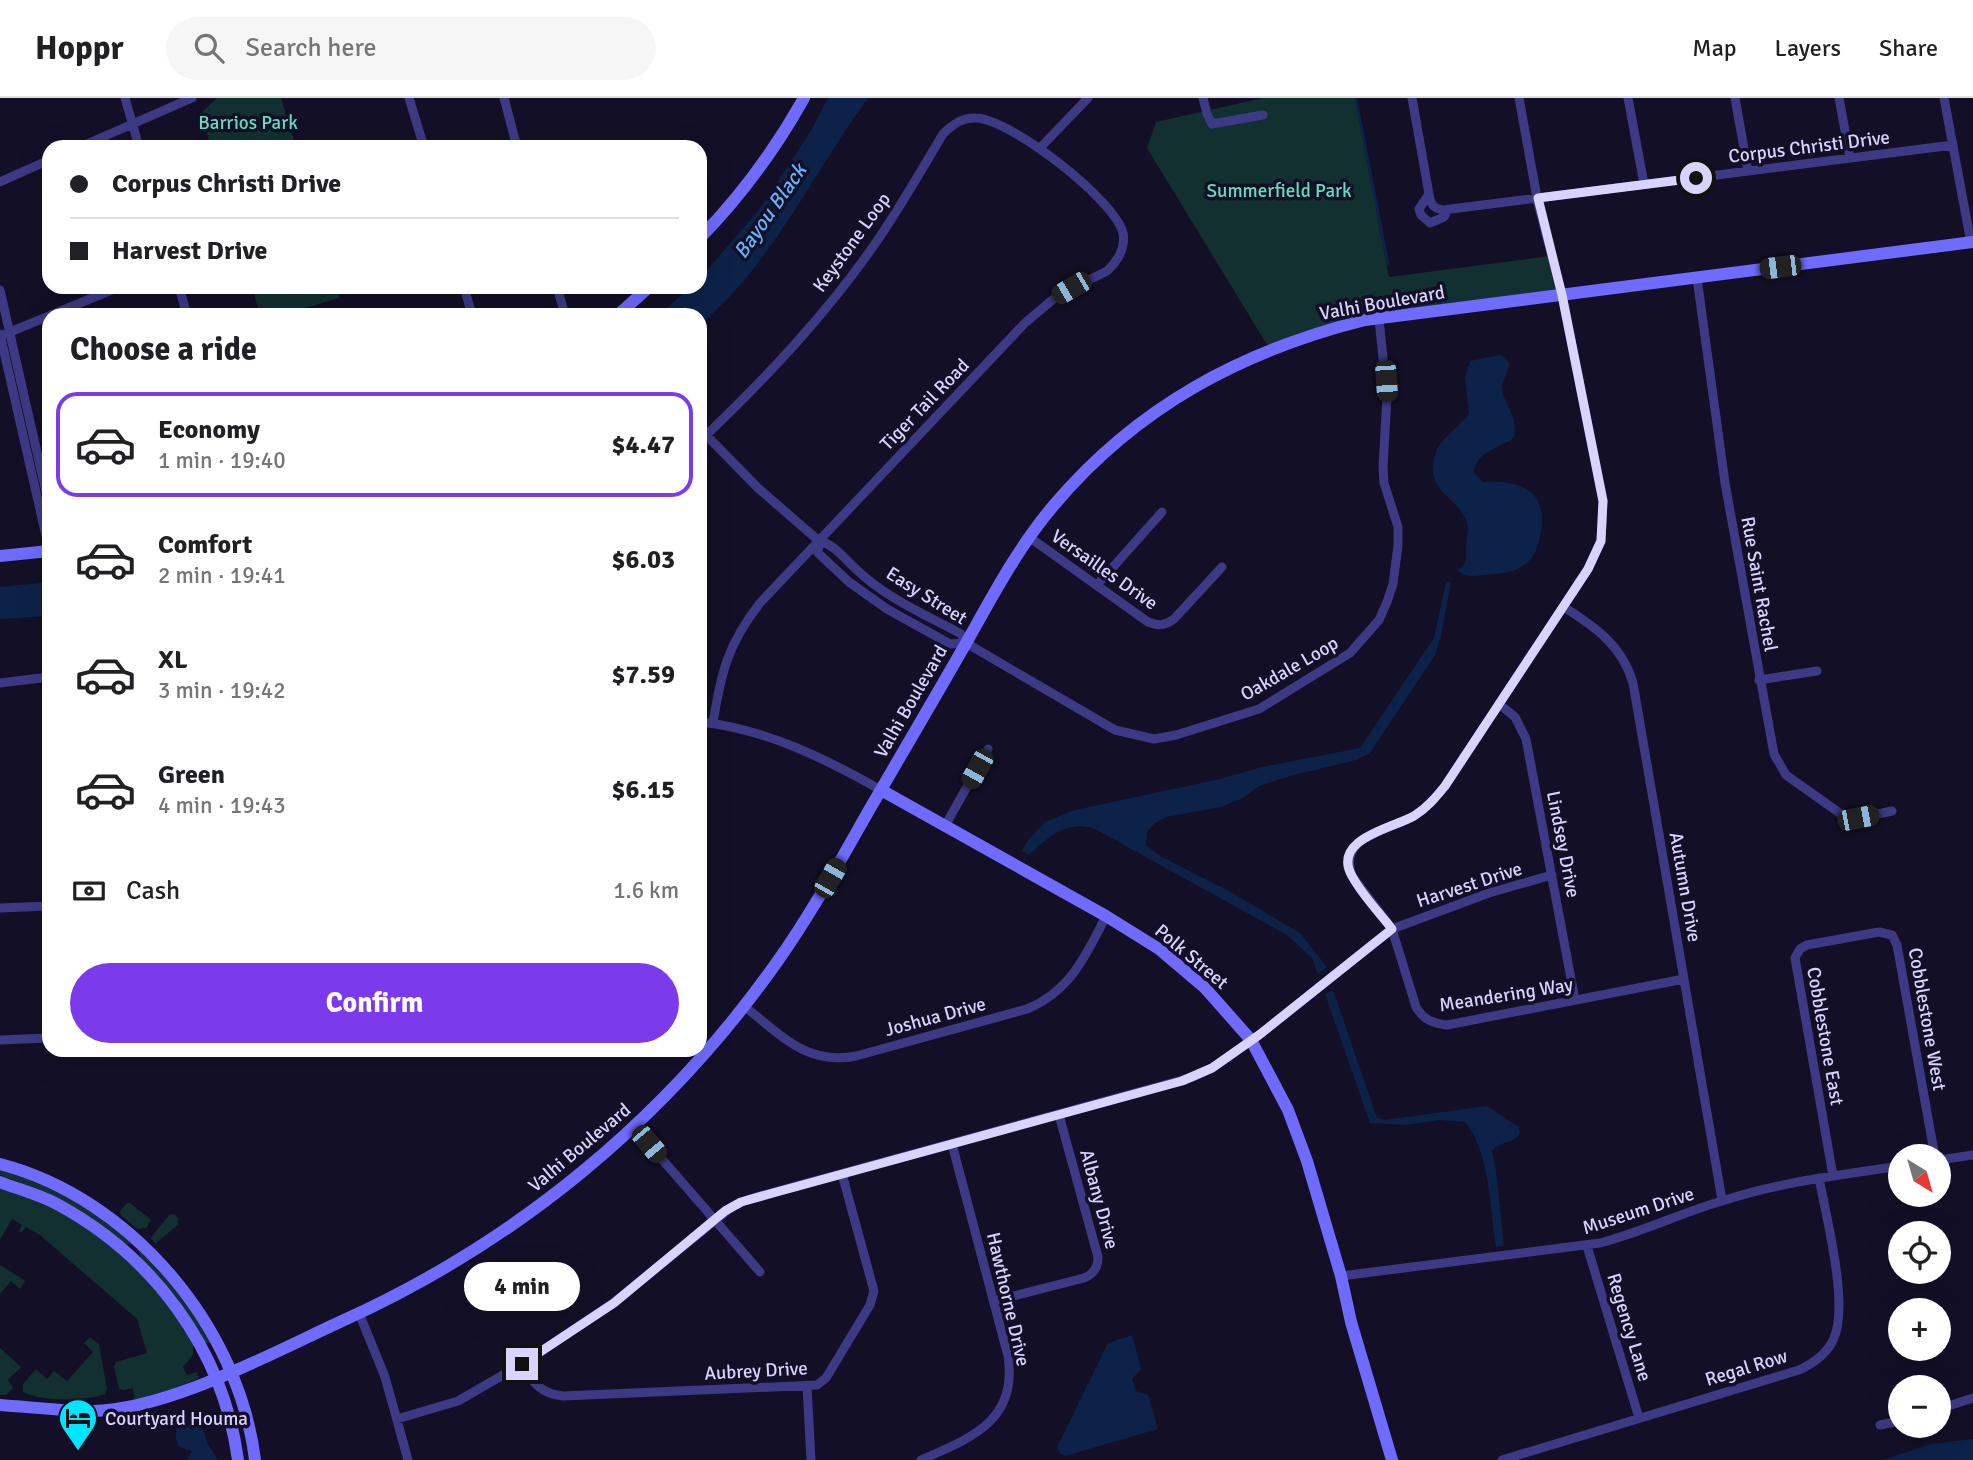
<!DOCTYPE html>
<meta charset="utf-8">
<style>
body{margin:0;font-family:Signika,sans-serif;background:#f6f6f6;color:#202124;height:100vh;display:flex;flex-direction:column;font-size:26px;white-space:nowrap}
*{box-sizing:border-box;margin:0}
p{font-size:23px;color:#757577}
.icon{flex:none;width:38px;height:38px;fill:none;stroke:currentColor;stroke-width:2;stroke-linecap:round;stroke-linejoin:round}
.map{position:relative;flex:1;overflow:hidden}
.drawer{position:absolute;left:42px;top:210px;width:665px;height:749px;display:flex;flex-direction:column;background:#fff;border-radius:21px;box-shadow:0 7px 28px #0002}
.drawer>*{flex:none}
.guide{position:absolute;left:42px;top:42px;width:665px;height:154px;border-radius:21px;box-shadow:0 7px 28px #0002;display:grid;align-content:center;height:154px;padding:0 28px;background:#fff}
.needle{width:46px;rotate:143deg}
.fabs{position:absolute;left:1888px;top:1046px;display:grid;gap:14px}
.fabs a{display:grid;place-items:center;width:63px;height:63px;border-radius:50%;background:#fff;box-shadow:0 7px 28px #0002;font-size:35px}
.end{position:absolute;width:32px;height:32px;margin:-16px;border:9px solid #d9d4ff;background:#111;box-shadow:0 0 0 4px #111}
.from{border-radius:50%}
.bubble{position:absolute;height:49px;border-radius:24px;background:#fff;box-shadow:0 7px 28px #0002;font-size:23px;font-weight:800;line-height:49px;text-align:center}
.car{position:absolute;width:21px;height:42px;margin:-21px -10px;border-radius:9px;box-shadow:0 0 5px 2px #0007;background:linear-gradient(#222 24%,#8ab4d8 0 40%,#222 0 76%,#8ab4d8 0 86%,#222 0)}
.guide b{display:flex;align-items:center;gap:24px;height:66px;font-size:26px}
.guide b+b{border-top:2px solid #e0e0e0}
.guide i{width:18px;height:18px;background:#202124}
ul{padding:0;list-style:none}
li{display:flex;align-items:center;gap:21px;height:105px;margin:0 14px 10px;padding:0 14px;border:4px solid transparent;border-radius:21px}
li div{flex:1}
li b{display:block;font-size:26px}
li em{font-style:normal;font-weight:800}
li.current{border-color:#7c3aed}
li>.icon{width:63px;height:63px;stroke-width:1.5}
h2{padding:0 28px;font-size:32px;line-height:84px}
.pay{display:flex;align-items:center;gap:18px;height:77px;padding:0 28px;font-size:26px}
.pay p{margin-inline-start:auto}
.cta{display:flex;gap:14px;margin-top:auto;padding:14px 28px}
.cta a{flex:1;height:80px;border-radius:42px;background:#7c3aed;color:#fff;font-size:28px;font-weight:800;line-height:80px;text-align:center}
header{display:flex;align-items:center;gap:42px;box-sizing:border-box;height:98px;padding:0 35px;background:#fff;border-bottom:2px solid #e0e0e0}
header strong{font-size:33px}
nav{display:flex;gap:38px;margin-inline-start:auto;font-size:24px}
.search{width:490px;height:63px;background:#f6f6f6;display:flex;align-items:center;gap:18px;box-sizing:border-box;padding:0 24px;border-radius:38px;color:#757577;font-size:26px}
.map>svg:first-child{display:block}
.green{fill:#12302f}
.water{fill:#0c2248}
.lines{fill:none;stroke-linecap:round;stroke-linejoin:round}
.stream{stroke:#0c2248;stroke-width:2.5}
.street{stroke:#3d3a85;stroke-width:9}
.secondary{stroke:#6f6bff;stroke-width:12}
.route{stroke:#d9d4ff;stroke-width:9}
.labels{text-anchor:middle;stroke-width:7;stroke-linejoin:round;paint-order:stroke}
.park-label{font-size:19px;fill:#5fe0c0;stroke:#130f26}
.street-label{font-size:19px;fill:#d9d4ff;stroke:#130f26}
.poi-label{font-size:19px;fill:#d9d4ff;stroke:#130f26;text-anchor:start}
.water-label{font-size:21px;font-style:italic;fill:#62b6ff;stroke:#130f26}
</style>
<header>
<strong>Hoppr</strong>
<div class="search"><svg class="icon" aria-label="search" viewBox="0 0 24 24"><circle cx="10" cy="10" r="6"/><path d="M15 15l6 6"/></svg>Search here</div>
<nav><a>Map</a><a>Layers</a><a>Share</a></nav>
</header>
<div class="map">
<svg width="1973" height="1362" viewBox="0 0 1973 1362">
<rect width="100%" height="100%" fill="#130f26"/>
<path class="green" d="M217 0H281L296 49H211L201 15Z
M1263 0H1355L1389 179 1550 158 1562 195 1396 218 1269 250 1147 50 1156 24Z
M252 189H336L339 200 283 217H260Z
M0 1069 76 1101 132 1145 127 1147C87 1116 47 1094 0 1077Z
M0 1089 43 1104 97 1136 153 1186 193 1243V1257L183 1269 187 1277 197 1274 199 1280 170 1293 135 1302 133 1290 124 1292 119 1291 114 1268 116 1264 147 1255 137 1221 40 1137 26 1129 21 1135 19 1133 22 1127 12 1121 0 1142Z
M127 1105H130L151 1122 146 1130 137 1131 121 1117 120 1113Z
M174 1116 179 1121 177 1123 179 1126 155 1146 151 1140 153 1137 169 1117Z
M138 1152 175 1184 212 1245H206L177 1200 140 1159Z
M0 1167 24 1182 25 1184 20 1191 11 1183 0 1196Z
M90 1239 99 1246 107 1291 105 1296C86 1303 41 1304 23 1294V1286L36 1271 47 1281 54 1273 67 1283 93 1254 84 1245Z
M0 1250 21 1269 8 1282 13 1290 6 1297H0Z"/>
<path class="water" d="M828 0H868C811 78 775 162 700 227V217H659L690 189H700V180L759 112 810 34Z
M1500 257 1505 259 1510 266 1502 287 1503 296 1514 322 1515 337 1511 342C1497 349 1474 357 1474 375L1483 384C1517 382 1548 390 1541 433 1539 443 1537 455 1529 463 1518 475 1499 476 1483 477 1474 478 1465 480 1458 472 1467 465 1467 459 1466 448 1466 439 1470 430 1466 422 1457 401 1431 394 1433 368 1435 341 1455 334 1469 316L1465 279 1470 263Z
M49 484V518L0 521V489Z
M1446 484H1451L1441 538 1435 557 1369 656 1356 662 1290 678 1259 688 1243 700 1221 709 1166 719 1154 726 1147 734 1146 747 1160 758 1229 793 1300 835 1327 869 1318 876 1312 860 1287 837 1095 731C1069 721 1047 739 1029 757L1022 753 1028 742 1045 724 1075 712 1220 681 1262 669 1360 650 1434 540Z
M1333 892 1377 1020 1385 1022 1487 1008 1519 1029 1520 1036C1512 1046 1500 1043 1492 1053L1496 1073 1504 1148 1496 1149C1490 1110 1490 1054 1465 1024L1440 1022 1405 1027 1370 1025 1325 896Z
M1132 1237 1141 1271 1132 1281 1136 1293 1148 1297 1158 1331 1065 1358 1060 1356 1057 1349 1108 1245Z
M188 1319 203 1329 207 1345 218 1362H187L192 1353 179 1349C173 1337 175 1324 188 1319Z
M1973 1341V1362H1883L1931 1346Z"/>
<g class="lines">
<path class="stream" d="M1356 0 1388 166"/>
<path class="street" d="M125 0 139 49
M409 0 424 49
M504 0 517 49
M1203 0 1207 16 1212 26 1263 17
M1412 0 1429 96 1419 111 1421 117 1430 125 1444 119 1448 111
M1519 0 1538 105 1562 197 1603 403 1601 443 1588 471 1445 688C1436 699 1427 710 1414 718 1389 733 1337 737 1352 778L1392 831 1416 909C1424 922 1432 925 1447 927L1684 881
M1628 0 1644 86
M1735 0 1748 73
M1839 0 1850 60
M1944 0 1971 145
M80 49 192 0
M1040 50 1088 0
M0 84 49 62
M1429 96C1431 107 1433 110 1443 112L1953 47
M1697 180 1725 385 1774 656 1786 677 1841 716 1858 720 1892 713
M179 189 187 217
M464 189 472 217
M557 189 565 217
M0 192 49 407
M51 217 119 189
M0 236 49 451
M5 236 49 218
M706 337 758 390 819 443C836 447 844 461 857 472 886 500 926 517 961 536L966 545 1115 632 1154 641 1176 637 1259 611 1350 555 1379 522 1387 504 1393 486 1398 448V429L1384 385 1383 369 1387 299 1379 221
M700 343C765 281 828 215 879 140 902 106 922 71 943 36 953 26 963 19 976 20 1011 21 1115 102 1123 135 1126 150 1117 164 1107 173L1057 198 1025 225 760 505C728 546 721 574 713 625
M1029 439 1148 524C1158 528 1164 528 1174 521L1222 469
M819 443 818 455 849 484 887 511 950 546 966 545
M1097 487 1162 414
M1564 509C1595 529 1622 547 1633 585L1722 1102
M1759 582 1817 573
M0 585 49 579
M1499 606 1515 619 1526 641 1575 902
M700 624C766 631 824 660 881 692
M945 728 988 651
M0 810 49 808
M744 908C780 936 806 968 856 958L1027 911C1070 893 1086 858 1106 818
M0 942 49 940
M634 1029 760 1174
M1939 1062 1973 1057
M1833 1078 1795 860 1800 851 1807 847 1879 834 1892 837 1897 847 1935 1059
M1587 1148 1639 1320
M1341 1178 1600 1145C1642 1134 1681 1115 1722 1103 1780 1084 1840 1077 1900 1068
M994 1203 1084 1180C1094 1176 1098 1169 1098 1159L1059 1017
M359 1215 385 1279 408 1362
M522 1266C532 1284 541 1296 563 1298L817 1287 826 1280 870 1207 874 1193 842 1076
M807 1288 811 1362
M1939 1311 1973 1300
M397 1321 458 1303 522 1266 613 1205 733 1108 749 1101 1193 979 1212 970 1259 937 1392 831 1489 795 1552 777
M1880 1327 1900 1323
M921 1362C971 1340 1018 1323 1008 1258L952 1046
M1502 1362 1799 1272C1814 1265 1828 1255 1834 1240 1849 1206 1826 1118 1819 1080"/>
<path class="secondary" d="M700 140C740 99 776 50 804 0
M618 217 649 189
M0 458 49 453
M881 692 1106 818 1159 851 1205 890 1251 942 1288 1012 1307 1063 1341 1178 1351 1224 1392 1362
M0 1066C131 1100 239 1229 255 1362
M0 1084C18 1091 38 1096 55 1105 153 1157 223 1251 238 1362
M0 1307C30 1309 62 1313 92 1313 168 1312 272 1255 342 1223 517 1144 666 1021 777 864 811 816 839 765 868 714 900 659 933 603 965 547 992 499 1018 449 1054 407 1137 309 1241 253 1365 222L1973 144"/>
</g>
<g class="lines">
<path class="route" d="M522 1266 614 1205 725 1113 741 1104 773 1095 1182 983 1212 970 1259 937 1392 831C1379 814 1362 797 1352 778 1331 741 1393 730 1414 718 1427 710 1436 699 1445 688L1588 471 1601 443 1603 403 1562 197 1538 100 1696 80"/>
</g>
<defs>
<symbol id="hotel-pin" viewBox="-11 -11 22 30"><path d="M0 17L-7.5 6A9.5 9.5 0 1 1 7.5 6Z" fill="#00e5ff" stroke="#130f26"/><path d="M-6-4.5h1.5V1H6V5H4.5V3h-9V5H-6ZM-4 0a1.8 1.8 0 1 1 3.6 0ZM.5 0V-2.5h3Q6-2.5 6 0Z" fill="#111"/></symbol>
</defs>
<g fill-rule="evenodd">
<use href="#hotel-pin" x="56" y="1298" width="44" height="60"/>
</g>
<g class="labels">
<g class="park-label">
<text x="248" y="31">Barrios Park</text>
<text x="1279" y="99">Summerfield Park</text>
</g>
<g class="street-label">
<text transform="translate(1809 48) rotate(-7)" y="7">Corpus Christi Drive</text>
<text transform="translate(851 144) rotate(-54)" y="7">Keystone Loop</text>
<text transform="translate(1382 204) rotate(-10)" y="7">Valhi Boulevard</text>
<text transform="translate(924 306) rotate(-46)" y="7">Tiger Tail Road</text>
<text transform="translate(1105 471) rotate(35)" y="7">Versailles Drive</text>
<text transform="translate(1760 486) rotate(80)" y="7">Rue Saint Rachel</text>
<text transform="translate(927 497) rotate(32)" y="7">Easy Street</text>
<text transform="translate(1289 570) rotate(-30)" y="7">Oakdale Loop</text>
<text transform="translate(910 603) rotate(-60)" y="7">Valhi Boulevard</text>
<text transform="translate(1564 746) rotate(79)" y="7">Lindsey Drive</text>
<text transform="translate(1469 786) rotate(-18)" y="7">Harvest Drive</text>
<text transform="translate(1686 789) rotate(80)" y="7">Autumn Drive</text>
<text transform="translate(1192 858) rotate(40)" y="7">Polk Street</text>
<text transform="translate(1506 896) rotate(-9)" y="7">Meandering Way</text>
<text transform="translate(935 918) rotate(-15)" y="7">Joshua Drive</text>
<text transform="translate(1928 921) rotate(80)" y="7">Cobblestone West</text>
<text transform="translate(1826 938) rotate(80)" y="7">Cobblestone East</text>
<text transform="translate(579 1049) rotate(-40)" y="7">Valhi Boulevard</text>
<text transform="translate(1100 1101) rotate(75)" y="7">Albany Drive</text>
<text transform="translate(1638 1112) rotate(-18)" y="7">Museum Drive</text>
<text transform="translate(1009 1201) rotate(77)" y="7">Hawthorne Drive</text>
<text transform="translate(1630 1229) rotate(73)" y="7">Regency Lane</text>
<text transform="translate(1746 1269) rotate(-17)" y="7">Regal Row</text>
<text transform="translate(756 1272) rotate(-3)" y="7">Aubrey Drive</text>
</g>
<g class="poi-label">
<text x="105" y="1327">Courtyard Houma</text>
</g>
<g class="water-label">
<text transform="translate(770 113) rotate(-55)" y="7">Bayou Black</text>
</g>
</g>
</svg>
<div class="fabs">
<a><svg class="needle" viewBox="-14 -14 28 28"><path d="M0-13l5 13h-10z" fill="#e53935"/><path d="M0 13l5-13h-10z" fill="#757577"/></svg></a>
<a><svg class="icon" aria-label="locate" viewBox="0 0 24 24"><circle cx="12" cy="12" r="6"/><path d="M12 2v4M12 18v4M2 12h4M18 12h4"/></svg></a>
<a>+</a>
<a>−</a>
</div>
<i class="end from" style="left:1696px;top:80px"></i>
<i class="end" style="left:522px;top:1266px"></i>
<div class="bubble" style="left:464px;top:1164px;width:116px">4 min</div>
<i class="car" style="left:1780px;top:169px;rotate:263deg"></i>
<i class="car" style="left:1071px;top:190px;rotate:240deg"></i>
<i class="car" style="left:1386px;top:283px;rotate:176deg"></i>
<i class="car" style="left:977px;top:671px;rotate:209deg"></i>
<i class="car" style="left:1858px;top:720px;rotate:79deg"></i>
<i class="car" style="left:830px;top:780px;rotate:30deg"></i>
<i class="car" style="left:649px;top:1046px;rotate:140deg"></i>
<div class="guide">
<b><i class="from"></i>Corpus Christi Drive</b>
<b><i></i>Harvest Drive</b>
</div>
<section class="drawer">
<h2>Choose a ride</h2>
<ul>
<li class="current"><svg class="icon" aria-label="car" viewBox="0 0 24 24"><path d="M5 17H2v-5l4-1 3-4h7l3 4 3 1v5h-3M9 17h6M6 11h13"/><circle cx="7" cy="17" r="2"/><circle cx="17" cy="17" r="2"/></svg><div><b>Economy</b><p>1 min · 19:40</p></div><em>$4.47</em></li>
<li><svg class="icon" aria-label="car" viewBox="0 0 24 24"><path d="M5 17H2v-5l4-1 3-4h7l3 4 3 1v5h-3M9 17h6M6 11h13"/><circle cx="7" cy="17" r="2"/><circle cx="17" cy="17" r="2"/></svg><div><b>Comfort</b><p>2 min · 19:41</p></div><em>$6.03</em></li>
<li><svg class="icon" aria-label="car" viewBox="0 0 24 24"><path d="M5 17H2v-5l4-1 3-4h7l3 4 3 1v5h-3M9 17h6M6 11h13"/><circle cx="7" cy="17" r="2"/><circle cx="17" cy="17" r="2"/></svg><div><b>XL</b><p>3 min · 19:42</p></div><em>$7.59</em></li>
<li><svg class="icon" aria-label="car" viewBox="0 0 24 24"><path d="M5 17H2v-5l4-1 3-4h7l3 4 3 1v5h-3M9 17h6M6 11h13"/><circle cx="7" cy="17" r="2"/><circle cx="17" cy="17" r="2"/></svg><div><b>Green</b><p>4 min · 19:43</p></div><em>$6.15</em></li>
</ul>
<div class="pay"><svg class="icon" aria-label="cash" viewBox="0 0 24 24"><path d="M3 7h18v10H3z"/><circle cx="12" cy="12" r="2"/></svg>Cash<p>1.6 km</p></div>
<div class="cta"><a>Confirm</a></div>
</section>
</div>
